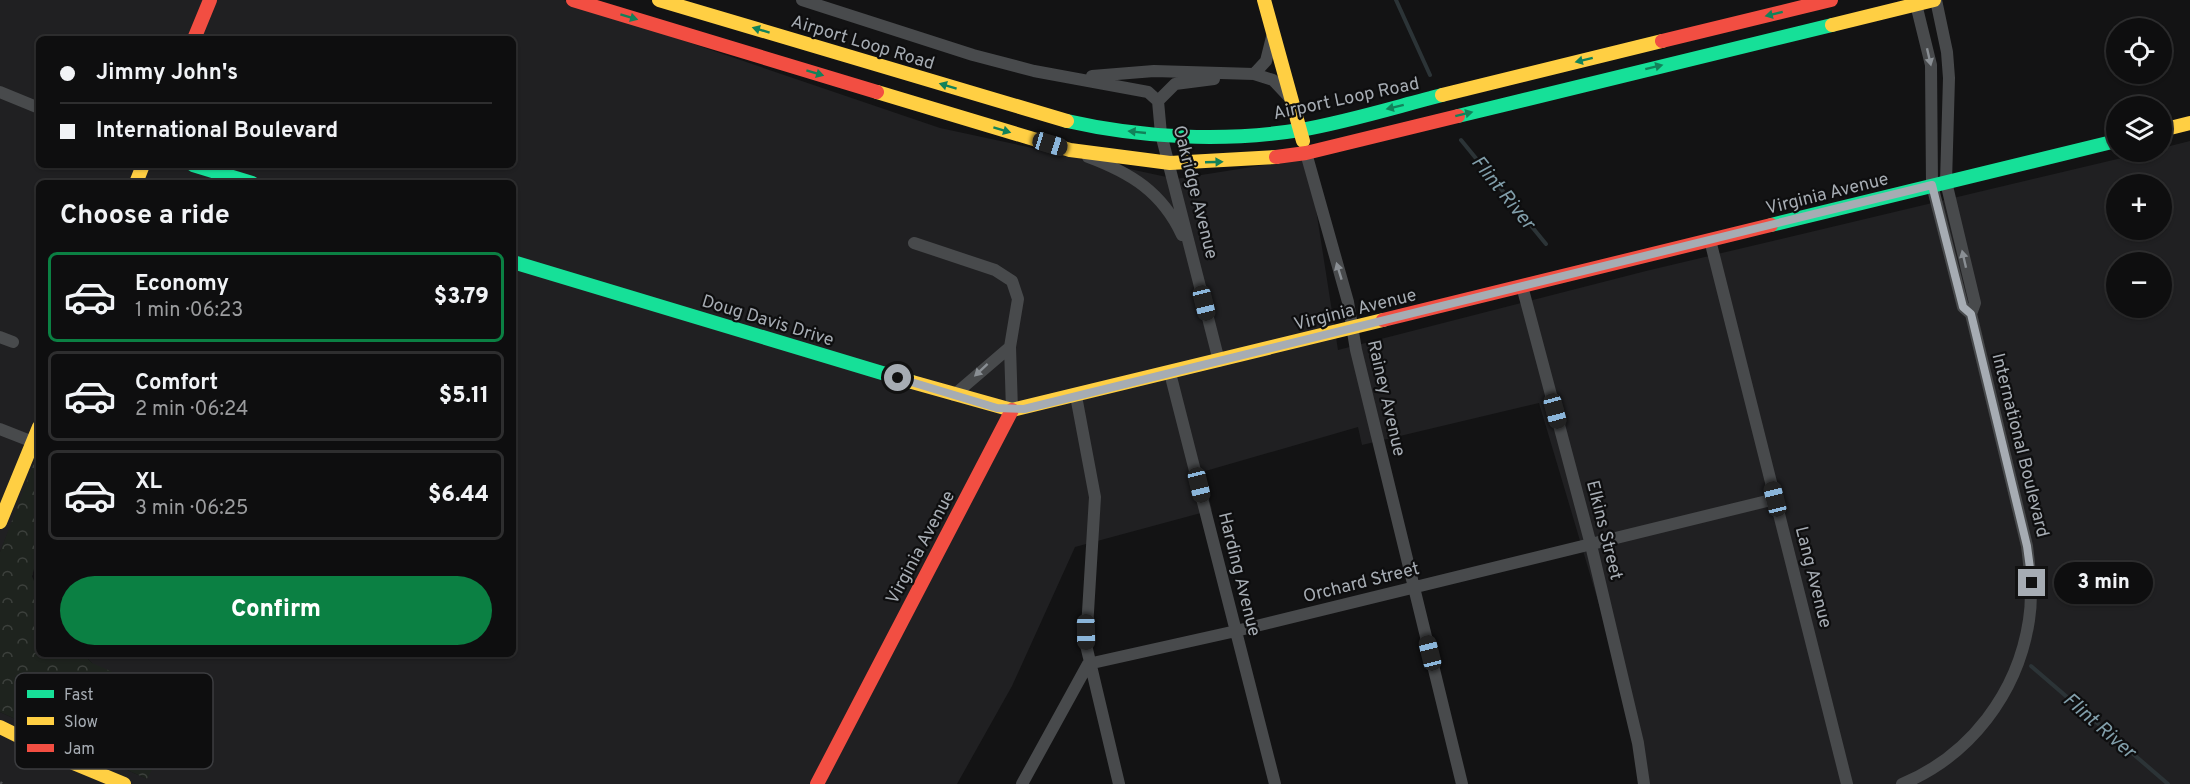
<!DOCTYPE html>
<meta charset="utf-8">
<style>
body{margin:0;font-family:Overpass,sans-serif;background:#1c1c1d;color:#f1f3f6;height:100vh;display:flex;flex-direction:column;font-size:22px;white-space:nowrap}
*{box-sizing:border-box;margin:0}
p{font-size:20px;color:#9b9c9e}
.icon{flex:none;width:33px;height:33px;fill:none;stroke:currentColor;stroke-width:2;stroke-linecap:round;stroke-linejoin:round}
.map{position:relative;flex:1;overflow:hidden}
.sheet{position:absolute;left:36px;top:180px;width:480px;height:477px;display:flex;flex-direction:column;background:#0e0e0f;border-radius:9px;box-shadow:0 2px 4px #0004,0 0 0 2px #2e2e2f}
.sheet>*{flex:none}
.guide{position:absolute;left:36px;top:36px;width:480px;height:132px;border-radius:9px;box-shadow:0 2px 4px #0004,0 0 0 2px #2e2e2f;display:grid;align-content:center;height:132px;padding:0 24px;background:#0e0e0f}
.fabs{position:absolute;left:2106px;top:18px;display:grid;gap:12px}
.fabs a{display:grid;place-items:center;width:66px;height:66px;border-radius:50%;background:#0e0e0f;box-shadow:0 2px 4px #0004,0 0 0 2px #2e2e2f;font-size:30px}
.end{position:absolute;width:27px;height:27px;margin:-14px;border:8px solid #a6acb3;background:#111;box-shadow:0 0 0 3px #111}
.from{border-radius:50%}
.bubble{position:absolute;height:42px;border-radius:21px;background:#0e0e0f;box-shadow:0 2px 4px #0004,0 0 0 2px #2e2e2f;font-size:20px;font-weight:800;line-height:42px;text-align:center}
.car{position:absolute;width:18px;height:36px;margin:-18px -9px;border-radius:8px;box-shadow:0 0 4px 2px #0007;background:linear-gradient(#222 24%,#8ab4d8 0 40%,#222 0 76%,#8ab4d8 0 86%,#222 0)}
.guide b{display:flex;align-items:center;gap:21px;height:57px;font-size:22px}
.guide b+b{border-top:2px solid #2e2e2f}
.guide i{width:15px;height:15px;background:#f1f3f6}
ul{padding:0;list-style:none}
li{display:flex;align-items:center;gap:18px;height:90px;margin:0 12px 9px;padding:0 12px;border:3px solid #2e2e2f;border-radius:9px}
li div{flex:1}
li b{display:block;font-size:22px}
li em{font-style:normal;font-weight:800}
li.on{border-color:#0b8043}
li>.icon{width:54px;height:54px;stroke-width:1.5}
h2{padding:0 24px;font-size:27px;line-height:72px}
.cta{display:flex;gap:12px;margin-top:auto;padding:12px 24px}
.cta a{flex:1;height:69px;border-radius:36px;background:#0b8043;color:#fff;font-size:24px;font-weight:800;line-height:69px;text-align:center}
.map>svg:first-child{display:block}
.built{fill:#202022;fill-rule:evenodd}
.park{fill:url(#park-crowns)}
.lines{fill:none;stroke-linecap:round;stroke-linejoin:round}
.stream{stroke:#2c3437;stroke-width:4}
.street{stroke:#484a4c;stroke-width:12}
.fast{stroke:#16e098;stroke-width:14}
.slow{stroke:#ffcf43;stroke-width:14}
.jam{stroke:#f24e42;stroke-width:14}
.rail{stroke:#494a4c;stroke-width:4;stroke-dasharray:8 6;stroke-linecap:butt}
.oneway{fill:#12825a}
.oneway2{fill:#8a8f94}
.route{stroke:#a6acb3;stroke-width:8}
.labels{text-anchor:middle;stroke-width:4.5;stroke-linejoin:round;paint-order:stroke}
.street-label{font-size:18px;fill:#a6acb3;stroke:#0e0e0f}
.water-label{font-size:20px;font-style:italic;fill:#819eaa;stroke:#0e0e0f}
.key{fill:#0e0e0f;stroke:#3c3d40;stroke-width:1.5}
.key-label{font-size:16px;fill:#a6acb3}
</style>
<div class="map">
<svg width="2190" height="784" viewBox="0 0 2190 784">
<defs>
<pattern id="park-crowns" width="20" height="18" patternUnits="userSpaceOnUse" patternTransform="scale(1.5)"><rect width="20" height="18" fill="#1e231e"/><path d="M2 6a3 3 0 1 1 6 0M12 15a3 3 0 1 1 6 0" fill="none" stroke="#3c403c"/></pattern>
</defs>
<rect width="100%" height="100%" fill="#131314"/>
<path class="built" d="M0 0H564L940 128 1176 179 1308 158 1338 350 1646 271 2147 152H2162V148L2190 141V784H1645L1620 675 1539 403 1362 445 1358 427 1202 472 1212 510 1075 547 1012 686 957 784H0V712L147 779 92 663 83 654H513V183H39V456L0 552ZM39 39H513V165H39ZM2116 184H2162V230H2116ZM2116 262H2162V308H2116Z"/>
<path class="park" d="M37 455 39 551 32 576 39 594V654H83L92 663 186 704 147 779 0 712V552Z"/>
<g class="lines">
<path class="stream" d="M1396 0 1430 75
M1461 140 1546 244
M2031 666 2168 784"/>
<path class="street" d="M802 0 973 55 1034 71 1148 92 1158 101
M1915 0 1931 65 1932 185 1963 307 1971 314
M1254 74 1266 61 1272 37
M1092 76 1154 71 1254 74 1273 80 1288 96
M0 92 39 108
M1158 101 1161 134 1219 361
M1158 101 1175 84 1214 79
M1306 153 1348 302 1356 350 1462 784
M1088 157C1131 173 1162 192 1182 235
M1710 240 1847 784
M914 243 995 270 1012 281 1018 299 1010 347 1012 410
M1522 286 1591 545 1638 743 1644 784
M0 337 13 342
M1170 373 1275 784
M954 395 1010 347
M1076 396 1095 497 1086 645 1119 784
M0 429 33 442
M1022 784 1088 664 1236 631 1775 499
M1902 784C1970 756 2018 693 2029 620 2033 595 2030 571 2027 546L1971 314 1975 303 1946 182 1949 78 1947 52 1936 0"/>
<path class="fast" d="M1458 116 1832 25
M1067 121C1142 138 1224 142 1300 130 1347 122 1395 107 1442 95
M193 165 252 183
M1771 225 2116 141
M513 262 912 382"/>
<path class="slow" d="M659 0 1067 121
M1264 0 1303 141
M1832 25 1934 0
M877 92 1070 150 1170 163 1276 157
M1442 95 1662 41
M2162 130 2190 123
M136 183 143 165
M912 382 1012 410 1383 320
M0 522 39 427
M0 727 71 762 124 784"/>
<path class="jam" d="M573 0 877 92
M194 39 210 0
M1662 41 1831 0
M1276 157 1306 153 1458 116
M1383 320 1771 225
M817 784 1012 410"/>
<path class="rail" d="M0 783 2 784"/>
</g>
<defs><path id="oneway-solid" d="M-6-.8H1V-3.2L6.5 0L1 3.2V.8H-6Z" transform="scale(1.5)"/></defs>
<g class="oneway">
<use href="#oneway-solid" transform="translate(1774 14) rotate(166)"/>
<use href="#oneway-solid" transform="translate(629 17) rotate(17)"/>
<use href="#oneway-solid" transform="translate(761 30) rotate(-163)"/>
<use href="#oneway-solid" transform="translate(1584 60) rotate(166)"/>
<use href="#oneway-solid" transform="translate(1654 67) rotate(-14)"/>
<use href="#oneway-solid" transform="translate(815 73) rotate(17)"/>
<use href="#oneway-solid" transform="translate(948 86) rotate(-163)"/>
<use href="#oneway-solid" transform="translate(1395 107) rotate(166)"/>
<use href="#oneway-solid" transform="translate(1464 114) rotate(-14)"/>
<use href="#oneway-solid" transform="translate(1002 130) rotate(17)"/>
<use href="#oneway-solid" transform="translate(1137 132) rotate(-174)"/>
<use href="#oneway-solid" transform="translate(1214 162) rotate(-2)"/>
</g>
<g class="oneway2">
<use href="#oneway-solid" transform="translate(1929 57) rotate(77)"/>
<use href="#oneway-solid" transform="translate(1964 259) rotate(-103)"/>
<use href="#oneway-solid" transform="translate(1339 271) rotate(-107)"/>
<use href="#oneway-solid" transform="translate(981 370) rotate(137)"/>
</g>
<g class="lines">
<path class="route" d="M898 378 997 408 1024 409 1932 185 1963 307 1971 314 2027 546 2032 583"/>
</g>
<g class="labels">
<g class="street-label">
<text transform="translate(863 42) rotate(17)" y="6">Airport Loop Road</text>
<text transform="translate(1346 98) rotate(-12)" y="6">Airport Loop Road</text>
<text transform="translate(1196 192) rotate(76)" y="6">Oakridge Avenue</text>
<text transform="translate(1827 193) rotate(-14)" y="6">Virginia Avenue</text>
<text transform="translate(1355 309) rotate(-14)" y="6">Virginia Avenue</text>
<text transform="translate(768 320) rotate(17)" y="6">Doug Davis Drive</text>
<text transform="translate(1387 398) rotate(77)" y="6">Rainey Avenue</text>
<text transform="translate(2021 445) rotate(76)" y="6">International Boulevard</text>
<text transform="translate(1605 530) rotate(76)" y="6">Elkins Street</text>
<text transform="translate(920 547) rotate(-62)" y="6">Virginia Avenue</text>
<text transform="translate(1240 574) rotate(76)" y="6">Harding Avenue</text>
<text transform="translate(1814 577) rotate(76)" y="6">Lang Avenue</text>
<text transform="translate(1361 582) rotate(-14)" y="6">Orchard Street</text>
</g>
<g class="water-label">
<text transform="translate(1504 192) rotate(51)" y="7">Flint River</text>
<text transform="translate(2100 725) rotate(41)" y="7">Flint River</text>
</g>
</g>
<rect x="15" y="673" width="198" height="96" rx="9" class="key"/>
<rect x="27" y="690" width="27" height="8" fill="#16e098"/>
<rect x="27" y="717" width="27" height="8" fill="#ffcf43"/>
<rect x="27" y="744" width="27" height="8" fill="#f24e42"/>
<g class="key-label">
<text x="64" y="700">Fast</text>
<text x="64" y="727">Slow</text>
<text x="64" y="754">Jam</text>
</g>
</svg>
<div class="fabs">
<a><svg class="icon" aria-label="locate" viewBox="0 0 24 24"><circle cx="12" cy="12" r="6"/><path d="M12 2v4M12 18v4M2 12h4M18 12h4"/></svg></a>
<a><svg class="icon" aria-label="layers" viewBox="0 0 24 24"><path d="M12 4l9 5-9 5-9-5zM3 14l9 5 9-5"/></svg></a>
<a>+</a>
<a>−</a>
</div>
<i class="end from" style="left:898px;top:378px"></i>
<i class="end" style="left:2032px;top:583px"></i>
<div class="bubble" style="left:2054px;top:562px;width:99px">3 min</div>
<i class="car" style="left:1050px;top:144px;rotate:107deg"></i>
<i class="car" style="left:1204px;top:303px;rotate:166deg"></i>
<i class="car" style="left:1555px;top:411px;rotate:165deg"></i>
<i class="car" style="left:1199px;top:485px;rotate:166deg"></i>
<i class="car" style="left:1775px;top:499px;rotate:346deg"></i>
<i class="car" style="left:1086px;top:632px;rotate:179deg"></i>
<i class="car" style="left:1430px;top:653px;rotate:346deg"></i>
<div class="guide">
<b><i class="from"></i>Jimmy John's</b>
<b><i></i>International Boulevard</b>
</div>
<section class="sheet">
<h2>Choose a ride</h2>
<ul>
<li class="on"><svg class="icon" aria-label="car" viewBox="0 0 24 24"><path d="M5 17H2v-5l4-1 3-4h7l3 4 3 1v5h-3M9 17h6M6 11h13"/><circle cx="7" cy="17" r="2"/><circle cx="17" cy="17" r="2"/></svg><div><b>Economy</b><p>1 min · 06:23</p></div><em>$3.79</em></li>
<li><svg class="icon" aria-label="car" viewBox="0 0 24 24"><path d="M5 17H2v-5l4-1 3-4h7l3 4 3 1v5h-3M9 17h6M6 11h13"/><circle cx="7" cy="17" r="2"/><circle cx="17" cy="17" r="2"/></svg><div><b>Comfort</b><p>2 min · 06:24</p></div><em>$5.11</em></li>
<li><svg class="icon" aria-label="car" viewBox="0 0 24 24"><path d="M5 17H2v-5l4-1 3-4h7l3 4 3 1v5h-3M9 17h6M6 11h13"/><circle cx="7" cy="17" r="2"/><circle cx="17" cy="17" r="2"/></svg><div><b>XL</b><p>3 min · 06:25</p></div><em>$6.44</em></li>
</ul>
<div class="cta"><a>Confirm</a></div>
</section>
</div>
